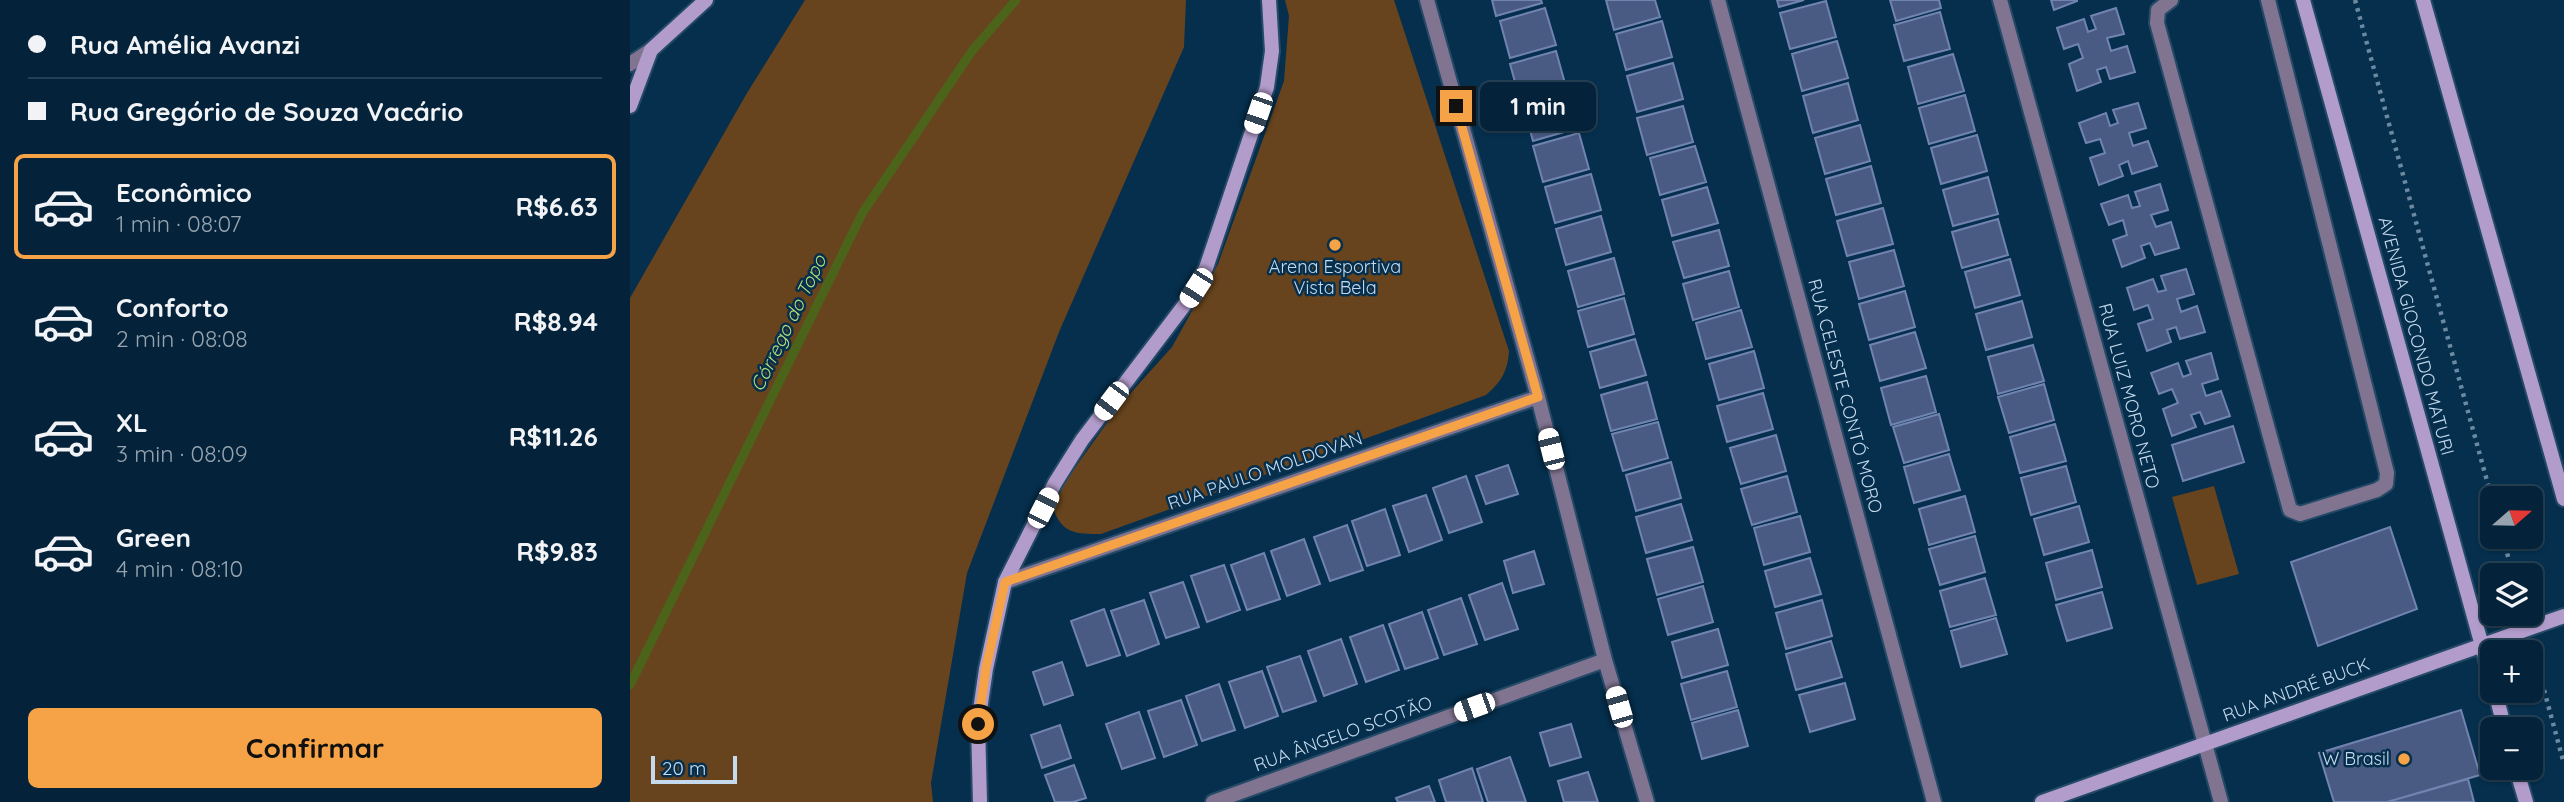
<!DOCTYPE html>
<html lang="pt">
<meta charset="utf-8">
<style>
body{margin:0;font-family:Quicksand,sans-serif;background:#0d2b42;color:#f1f3f6;height:100vh;display:flex;flex-direction:column;font-size:26px;white-space:nowrap}
*{box-sizing:border-box;margin:0}
p{font-size:23px;color:#97a4af}
.icon{flex:none;width:38px;height:38px;fill:none;stroke:currentColor;stroke-width:2;stroke-linecap:round;stroke-linejoin:round}
.map{position:relative;flex:1;overflow:hidden}
.details{display:flex;flex-direction:column;background:#04233a;width:630px}
.details>*{flex:none}
.top-card{display:grid;align-content:center;height:154px;padding:0 28px;background:#04233a}
.needle{width:46px;rotate:70deg}
.fabs{position:absolute;left:1850px;top:486px;display:grid;gap:14px}
.fabs a{display:grid;place-items:center;width:63px;height:63px;border-radius:10px;background:#04233a;box-shadow:0 2px 5px #0004,0 0 0 2px #254054;font-size:35px}
.scale{position:absolute;left:21px;bottom:18px;width:86px;box-sizing:border-box;padding-left:7px;border:4px solid #c5daed;border-top:0;font-size:19px;line-height:24px;white-space:nowrap;color:#c5daed;-webkit-text-stroke:5px #052f4d;paint-order:stroke}
.end{position:absolute;width:32px;height:32px;margin:-16px;border:9px solid #f5a346;background:#111;box-shadow:0 0 0 4px #111}
.from{border-radius:50%}
.bubble{position:absolute;height:49px;border-radius:10px;background:#04233a;box-shadow:0 2px 5px #0004,0 0 0 2px #254054;font-size:23px;font-weight:700;line-height:49px;text-align:center}
.car{position:absolute;width:21px;height:42px;margin:-21px -10px;border-radius:9px;box-shadow:0 0 5px 2px #0007;background:linear-gradient(#fff 24%,#345 0 40%,#fff 0 76%,#345 0 86%,#fff 0)}
.top-card b{display:flex;align-items:center;gap:24px;height:66px;font-size:26px}
.top-card b+b{border-top:2px solid #254054}
.top-card i{width:18px;height:18px;background:#f1f3f6}
ul{padding:0;list-style:none}
li{display:flex;align-items:center;gap:21px;height:105px;margin:0 14px 10px;padding:0 14px;border:4px solid transparent;border-radius:10px}
li div{flex:1}
li b{display:block;font-size:26px}
li em{font-style:normal;font-weight:700}
li.current{border-color:#f5a346}
li>.icon{width:63px;height:63px;stroke-width:1.5}
.cta{display:flex;gap:14px;margin-top:auto;padding:14px 28px}
.cta a{flex:1;height:80px;border-radius:10px;background:#f5a346;color:#111;font-size:28px;font-weight:700;line-height:80px;text-align:center}
main{display:flex;flex:1;min-height:0}
.map>svg:first-child{display:block}
.green{fill:#67441d}
.lines{fill:none;stroke-linecap:round;stroke-linejoin:round}
.stream{stroke:#4c6419;stroke-width:9}
.building{fill:#495a83;stroke:#7184b0;stroke-width:2}
.lane-casing{stroke:#244a67;stroke-width:18}
.street-casing{stroke:#244a67;stroke-width:18}
.secondary-casing{stroke:#244a67;stroke-width:18}
.path{stroke:#6b8aa2;stroke-width:4.5;stroke-dasharray:3.5 5;stroke-linecap:butt}
.lane{stroke:#817491;stroke-width:14}
.street{stroke:#817491;stroke-width:14}
.secondary{stroke:#b29ccb;stroke-width:14}
.route{stroke:#f5a346;stroke-width:9}
.poi-dot{fill:#f5a346;stroke:#052f4d;stroke-width:2.5}
.labels{text-anchor:middle;stroke-width:5;stroke-linejoin:round;paint-order:stroke}
.poi-label{font-size:18px;fill:#c5daed;stroke:#052f4d}
.street-label{font-size:18px;fill:#c5daed;stroke:#052f4d}
.water-label{font-size:19px;font-style:italic;fill:#b8dd78;stroke:#052f4d}
</style>
<main>
<section class="details">
<div class="top-card">
<b><i class="from"></i>Rua Amélia Avanzi</b>
<b><i></i>Rua Gregório de Souza Vacário</b>
</div>
<ul>
<li class="current"><svg class="icon" aria-label="car" viewBox="0 0 24 24"><path d="M5 17H2v-5l4-1 3-4h7l3 4 3 1v5h-3M9 17h6M6 11h13"/><circle cx="7" cy="17" r="2"/><circle cx="17" cy="17" r="2"/></svg><div><b>Econômico</b><p>1 min · 08:07</p></div><em>R$6.63</em></li>
<li><svg class="icon" aria-label="car" viewBox="0 0 24 24"><path d="M5 17H2v-5l4-1 3-4h7l3 4 3 1v5h-3M9 17h6M6 11h13"/><circle cx="7" cy="17" r="2"/><circle cx="17" cy="17" r="2"/></svg><div><b>Conforto</b><p>2 min · 08:08</p></div><em>R$8.94</em></li>
<li><svg class="icon" aria-label="car" viewBox="0 0 24 24"><path d="M5 17H2v-5l4-1 3-4h7l3 4 3 1v5h-3M9 17h6M6 11h13"/><circle cx="7" cy="17" r="2"/><circle cx="17" cy="17" r="2"/></svg><div><b>XL</b><p>3 min · 08:09</p></div><em>R$11.26</em></li>
<li><svg class="icon" aria-label="car" viewBox="0 0 24 24"><path d="M5 17H2v-5l4-1 3-4h7l3 4 3 1v5h-3M9 17h6M6 11h13"/><circle cx="7" cy="17" r="2"/><circle cx="17" cy="17" r="2"/></svg><div><b>Green</b><p>4 min · 08:10</p></div><em>R$9.83</em></li>
</ul>
<div class="cta"><a>Confirmar</a></div>
</section>
<div class="map">
<svg width="1934" height="802" viewBox="0 0 1934 802">
<rect width="100%" height="100%" fill="#052f4d"/>
<path class="green" d="M175 0H556L554 47 429 332 337 573 301 783 303 802H0V298L117 93Z
M655 0H764L879 351C878 371 871 382 856 395L471 534C446 534 432 534 423 508L432 486 489 406 542 347 588 264 654 81 659 16Z
M1584 486 1609 574 1567 585 1542 497Z"/>
<g class="lines">
<path class="stream" d="M0 685 233 212 342 51 386 0"/>
</g>
<path class="building" d="M862 0H911L912 3 866 16Z
M976 0H1025L1030 17 984 30Z
M1147 0H1174L1149 7Z
M1260 0H1309L1311 8 1266 21Z
M1421 0H1447V1L1424 10Z
M1196 1 1206 37 1160 49 1150 13Z
M915 8 926 45 880 58 870 21Z
M1486 8 1494 34 1477 38 1481 51 1497 46 1505 72 1480 79 1476 67 1467 70 1471 82 1447 91 1439 64 1453 58 1448 44 1434 49 1427 28 1454 19 1458 32 1466 29 1461 16Z
M1310 12 1320 49 1274 61 1264 25Z
M1032 21 1042 57 996 70 986 34Z
M1207 41 1218 78 1172 91 1162 54Z
M926 51 936 87 890 100 880 64Z
M1323 54 1334 91 1288 104 1278 67Z
M1043 63 1053 99 1007 112 997 76Z
M1218 83 1228 120 1183 133 1173 96Z
M938 92 948 128 903 141 893 105Z
M1335 95 1345 131 1299 144 1289 108Z
M1508 103 1516 128 1499 133 1503 146 1518 141 1527 166 1502 174 1498 161 1489 165 1493 176 1469 185 1460 158 1475 153 1470 139 1456 143 1449 123 1476 113 1480 126 1488 123 1483 110Z
M1053 106 1063 142 1017 155 1007 118Z
M1230 125 1240 161 1195 174 1185 138Z
M949 133 959 169 913 182 903 146Z
M1347 135 1357 171 1311 184 1301 148Z
M1065 146 1076 182 1030 195 1020 158Z
M1241 166 1251 203 1206 215 1196 179Z
M961 174 971 210 925 223 915 187Z
M1358 177 1368 214 1323 226 1313 190Z
M1530 184 1538 210 1521 215 1526 227 1541 222 1549 248 1525 255 1520 243 1511 246 1515 258 1492 267 1483 240 1497 235 1493 220 1479 225 1471 204 1498 195 1502 208 1510 206 1505 192Z
M1077 187 1088 223 1042 236 1032 200Z
M1253 208 1263 244 1217 256 1207 221Z
M971 216 981 252 936 265 926 229Z
M1368 219 1378 255 1332 268 1322 232Z
M1089 230 1099 266 1054 278 1043 242Z
M1264 250 1274 286 1229 299 1219 262Z
M984 258 994 294 948 307 938 271Z
M1380 259 1390 295 1345 308 1335 272Z
M1556 269 1564 294 1547 299 1551 312 1567 306 1575 332 1550 339 1546 327 1537 330 1541 342 1517 351 1508 324 1523 319 1518 305 1504 310 1497 288 1523 279 1528 292 1536 290 1531 276Z
M1099 271 1109 307 1063 320 1053 284Z
M1275 291 1285 327 1239 340 1229 304Z
M994 298 1004 334 958 347 948 311Z
M1392 301 1402 337 1356 350 1346 314Z
M1111 310 1122 347 1076 359 1066 323Z
M1285 332 1296 368 1250 381 1240 345Z
M1005 339 1016 375 970 388 960 352Z
M1403 345 1414 381 1368 394 1358 357Z
M1124 351 1134 388 1089 400 1079 364Z
M1581 353 1588 379 1572 384 1576 396 1591 391 1600 416 1575 424 1570 412 1561 415 1566 427 1542 436 1533 409 1548 403 1542 389 1529 394 1521 373 1548 363 1553 377 1561 374 1556 361Z
M1296 376 1306 412 1261 425 1251 388Z
M1017 382 1027 419 981 431 971 395Z
M1414 384 1424 420 1379 433 1368 397Z
M1133 393 1143 429 1097 442 1087 406Z
M1309 414 1319 450 1274 463 1263 427Z
M1028 422 1038 458 993 471 982 434Z
M1425 424 1436 461 1390 473 1380 437Z
M1603 426 1614 462 1553 481 1542 445Z
M1146 435 1156 471 1111 484 1100 448Z
M1319 454 1330 490 1284 503 1274 467Z
M1041 462 1051 498 1006 511 996 475Z
M878 465 888 494 856 504 846 476Z
M1436 466 1446 502 1401 515 1391 478Z
M836 476 852 522 819 533 803 488Z
M1157 476 1167 512 1122 525 1111 489Z
M796 495 812 540 779 552 763 506Z
M1335 496 1345 532 1299 545 1289 509Z
M1051 504 1062 540 1016 553 1006 517Z
M1449 506 1459 542 1414 555 1404 519Z
M755 509 770 555 737 566 722 521Z
M1170 516 1180 552 1134 565 1124 528Z
M717 525 733 570 700 581 684 537Z
M1760 527 1787 609 1688 646 1661 562Z
M1345 536 1355 572 1310 585 1299 549Z
M674 539 690 584 657 596 641 551Z
M1063 547 1073 582 1027 595 1017 559Z
M1462 550 1472 587 1426 600 1416 563Z
M904 551 914 584 883 593 874 561Z
M634 553 650 599 617 610 601 565Z
M1180 558 1191 594 1145 607 1135 571Z
M594 565 610 610 577 622 561 576Z
M1355 578 1366 615 1320 627 1310 591Z
M553 582 569 627 536 638 520 593Z
M872 583 888 629 855 640 839 595Z
M1073 586 1083 622 1038 635 1028 599Z
M1472 592 1482 628 1437 641 1426 605Z
M831 598 847 644 814 655 798 610Z
M514 600 529 644 497 656 481 611Z
M1192 600 1202 636 1156 649 1146 613Z
M474 609 490 655 457 666 441 621Z
M792 612 808 658 775 669 759 624Z
M1366 618 1377 654 1331 667 1321 631Z
M753 625 769 670 736 682 720 637Z
M1088 629 1098 665 1052 678 1042 642Z
M711 639 727 684 694 696 678 651Z
M1201 641 1212 677 1166 690 1156 654Z
M670 656 686 701 653 712 637 667Z
M432 662 443 695 414 705 403 672Z
M632 671 648 716 615 728 599 682Z
M1097 671 1107 707 1061 720 1051 684Z
M1215 683 1225 719 1180 732 1169 695Z
M589 684 605 730 572 741 556 696Z
M551 700 567 745 534 757 518 711Z
M1108 710 1118 746 1072 759 1062 723Z
M1831 710 1850 775 1757 802H1704L1689 753Z
M509 712 525 758 492 769 476 724Z
M941 724 951 757 920 766 910 733Z
M430 725 441 758 412 768 401 735Z
M880 757 896 802H858L847 769Z
M444 765 456 798 443 802H425L415 775Z
M842 768 853 802H816L809 780Z
M958 772 968 802H934L928 781Z
M1838 779 1844 802H1757Z
M799 786 805 802H768L766 798Z"/>
<g class="lines">
<defs>
<path id="lane" d="M1541 0 1528 10 1527 23 1660 510 1670 514 1747 490 1756 484 1757 473 1638 0"/>
<path id="street" d="M797 0 908 397 975 660 1017 802
M1088 0 1304 802
M1370 0 1591 802
M0 64 21 50
M375 582 908 397
M583 802 975 660"/>
<path id="secondary" d="M1673 0 1862 682
M1793 0 1934 499
M0 106 21 50 76 0
M1865 691 1875 730
M1886 768 1896 802
M350 802 348 724 356 669 375 582 425 483 452 440 556 303 576 268 637 87 642 51 639 0
M1412 802 1934 616"/>
</defs>
<use href="#lane" class="lane-casing"/>
<use href="#street" class="street-casing"/>
<use href="#secondary" class="secondary-casing"/>
<path class="path" d="M1725 0 1862 499
M1873 537 1883 576
M1903 649 1934 764"/>
<use href="#lane" class="lane"/>
<use href="#street" class="street"/>
<use href="#secondary" class="secondary"/>
</g>
<g class="lines">
<path class="route" d="M348 724 356 668 375 582 908 397 826 106"/>
</g>
<g class="poi-dot">
<circle cx="705" cy="245" r="7"/>
<circle cx="1774" cy="759" r="7"/>
</g>
<g class="labels">
<g class="poi-label">
<text x="705" y="273">Arena Esportiva<tspan x="705" dy="21">Vista Bela</tspan></text>
<text x="1760" y="765" text-anchor="end">W Brasil</text>
</g>
<g class="street-label">
<text transform="translate(1786 336) rotate(75)" y="6">AVENIDA GIOCONDO MATURI</text>
<text transform="translate(1215 396) rotate(75)" y="6">RUA CELESTE CONTÓ MORO</text>
<text transform="translate(1499 396) rotate(75)" y="6">RUA LUIZ MORO NETO</text>
<text transform="translate(635 471) rotate(-19)" y="6">RUA PAULO MOLDOVAN</text>
<text transform="translate(1666 690) rotate(-20)" y="6">RUA ANDRÉ BUCK</text>
<text transform="translate(713 734) rotate(-20)" y="6">RUA ÂNGELO SCOTÃO</text>
</g>
<g class="water-label">
<text transform="translate(158 323) rotate(-64)" y="7">Córrego do Topo</text>
</g>
</g>
</svg>
<div class="fabs">
<a><svg class="needle" viewBox="-14 -14 28 28"><path d="M0-13l5 13h-10z" fill="#e53935"/><path d="M0 13l5-13h-10z" fill="#97a4af"/></svg></a>
<a><svg class="icon" aria-label="layers" viewBox="0 0 24 24"><path d="M12 4l9 5-9 5-9-5zM3 14l9 5 9-5"/></svg></a>
<a>+</a>
<a>−</a>
</div>
<div class="scale">20 m</div>
<i class="end from" style="left:348px;top:724px"></i>
<i class="end" style="left:826px;top:106px"></i>
<div class="bubble" style="left:850px;top:82px;width:116px">1 min</div>
<i class="car" style="left:628px;top:113px;rotate:199deg"></i>
<i class="car" style="left:566px;top:288px;rotate:213deg"></i>
<i class="car" style="left:481px;top:401px;rotate:217deg"></i>
<i class="car" style="left:921px;top:449px;rotate:346deg"></i>
<i class="car" style="left:413px;top:508px;rotate:27deg"></i>
<i class="car" style="left:844px;top:707px;rotate:250deg"></i>
<i class="car" style="left:989px;top:707px;rotate:344deg"></i>
</div>
</main>
